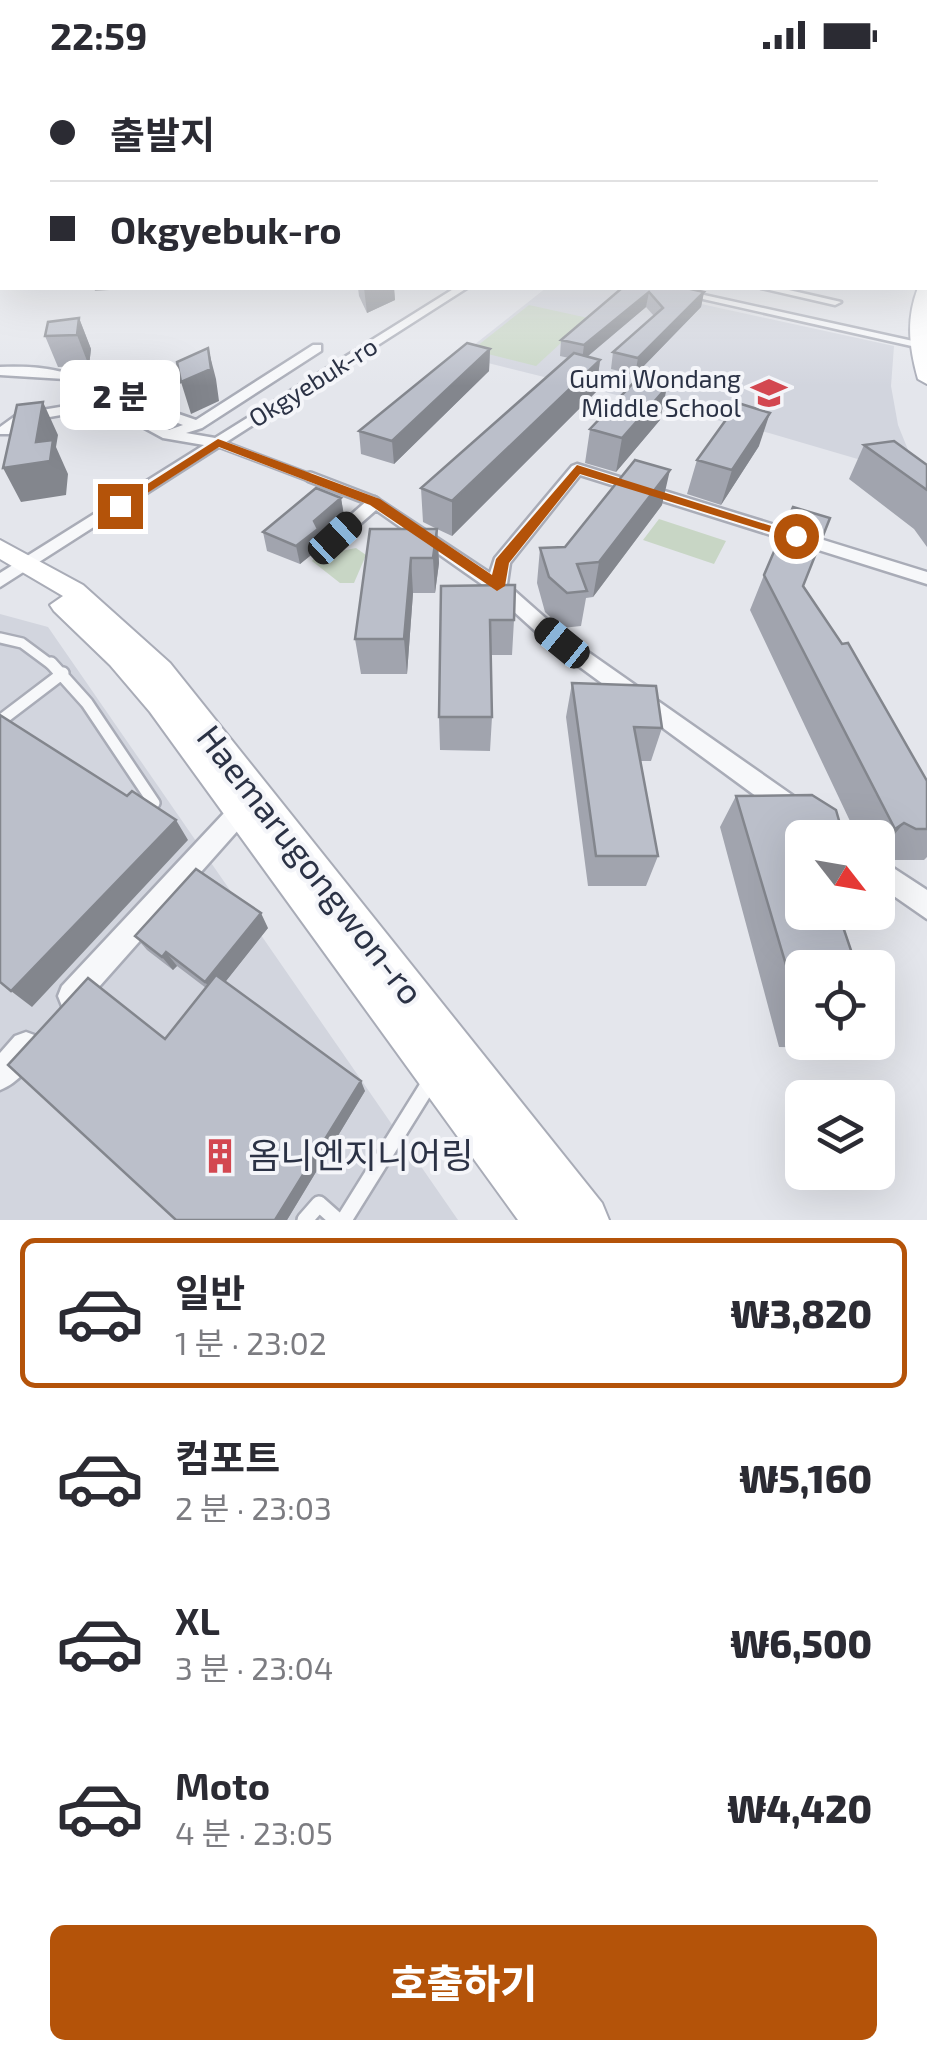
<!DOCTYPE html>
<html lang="ko">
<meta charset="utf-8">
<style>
body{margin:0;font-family:"Exo 2","Noto Sans KR",sans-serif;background:#f7f7f7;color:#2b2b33;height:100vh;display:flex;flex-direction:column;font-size:38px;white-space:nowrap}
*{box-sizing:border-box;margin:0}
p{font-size:32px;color:#7c7c81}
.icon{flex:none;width:55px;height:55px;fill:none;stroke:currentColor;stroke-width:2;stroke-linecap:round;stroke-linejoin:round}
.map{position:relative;height:1150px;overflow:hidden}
.panel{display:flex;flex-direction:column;background:#fff;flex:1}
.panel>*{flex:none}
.banner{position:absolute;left:0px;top:0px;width:928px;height:220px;box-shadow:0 10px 40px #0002;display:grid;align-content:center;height:220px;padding:0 50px;background:#fff}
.needle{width:65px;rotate:121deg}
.fabs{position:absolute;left:785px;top:750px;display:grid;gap:20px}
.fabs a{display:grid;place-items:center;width:110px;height:110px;border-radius:15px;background:#fff;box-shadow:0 10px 40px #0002;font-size:50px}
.end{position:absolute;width:45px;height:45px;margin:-22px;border:12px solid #b45309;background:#fff;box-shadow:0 0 0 5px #fff}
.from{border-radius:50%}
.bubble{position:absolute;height:70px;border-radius:15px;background:#fff;box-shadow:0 10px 40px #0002;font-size:32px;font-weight:800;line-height:70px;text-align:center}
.car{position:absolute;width:30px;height:60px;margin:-30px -15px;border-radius:12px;box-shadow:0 0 8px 2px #0007;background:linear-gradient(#222 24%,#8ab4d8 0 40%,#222 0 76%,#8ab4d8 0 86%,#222 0)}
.banner b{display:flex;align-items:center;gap:35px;height:95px;font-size:38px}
.banner b+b{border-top:2px solid #e1e1e2}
.banner i{width:25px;height:25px;background:#2b2b33}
ul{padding:18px 0 0;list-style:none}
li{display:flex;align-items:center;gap:30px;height:150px;margin:0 20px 15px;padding:0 30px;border:5px solid transparent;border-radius:15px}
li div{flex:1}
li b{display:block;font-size:38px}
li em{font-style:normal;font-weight:800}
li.current{border-color:#b45309}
li>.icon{width:90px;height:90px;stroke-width:1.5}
.button{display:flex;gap:20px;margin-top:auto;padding:20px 50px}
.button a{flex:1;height:115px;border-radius:15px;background:#b45309;color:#fff;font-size:40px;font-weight:800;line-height:115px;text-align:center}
.status{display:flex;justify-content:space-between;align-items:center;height:70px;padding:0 50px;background:#fff;direction:ltr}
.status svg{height:28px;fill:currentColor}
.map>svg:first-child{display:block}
.built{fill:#d2d5de}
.green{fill:#c8d6c5}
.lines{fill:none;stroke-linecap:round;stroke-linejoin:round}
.lane-far3-casing{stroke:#a9acb7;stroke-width:11}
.lane-far2-casing{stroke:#a9acb7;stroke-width:14}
.lane-far1-casing{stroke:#a9acb7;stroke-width:16}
.lane-casing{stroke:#a9acb7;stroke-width:20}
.street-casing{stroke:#a9acb7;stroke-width:5}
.secondary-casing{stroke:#a9acb7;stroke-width:4}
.lane-far3{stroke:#f7f8fa;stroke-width:8}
.lane-far2{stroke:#f7f8fa;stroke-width:9}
.lane-far1{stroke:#f7f8fa;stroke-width:11}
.lane{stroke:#f7f8fa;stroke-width:15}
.street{fill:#f7f8fa;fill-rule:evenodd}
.secondary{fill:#fff;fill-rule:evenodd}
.wall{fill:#a1a4ae}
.shaded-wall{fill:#83868d}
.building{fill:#bbbfca;stroke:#83868d;stroke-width:2.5}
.route{fill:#b45309}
.labels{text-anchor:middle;stroke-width:8;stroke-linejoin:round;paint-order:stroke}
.far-poi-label{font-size:25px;fill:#2b3245;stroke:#f4f5f9;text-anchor:end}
.far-street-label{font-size:25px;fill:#2b3245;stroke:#f4f5f9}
.near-street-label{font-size:35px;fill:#2b3245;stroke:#f4f5f9}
.near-poi-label{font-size:35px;fill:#2b3245;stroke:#f4f5f9;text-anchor:start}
</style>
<div class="status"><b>22:59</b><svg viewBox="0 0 49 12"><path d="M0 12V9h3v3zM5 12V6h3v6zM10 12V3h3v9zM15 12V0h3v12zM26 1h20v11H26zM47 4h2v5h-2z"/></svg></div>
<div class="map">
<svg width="927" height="1150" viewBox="0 0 927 1150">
<rect width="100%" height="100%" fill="#e4e6ec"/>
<path class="built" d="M546 218H628L894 276 891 316 898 355 919 407 769 363 460 286Z
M0 544 48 557 458 1150H0Z"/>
<path class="green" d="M529 235 588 248 536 296 472 280Z
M659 449 726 471 714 494 643 470Z
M356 478 366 485 354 513H340L312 491 315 486Z"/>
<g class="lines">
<defs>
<path id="lane-far3" d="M218 373 316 410"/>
<path id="lane-far2" d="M310 407 375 432
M0 568 22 573 53 596"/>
<path id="lane-far1" d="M51 593 87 633 154 733
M0 651 63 603"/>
<path id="lane" d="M305 1150 319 1134 337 1150
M344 1150 430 1012"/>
<path id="street" d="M925 171H927V177H925Z
M455 218H467L0 517V503L204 375 163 368 106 337 27 351 9 364H0V357L18 344 108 329 169 360 183 355 65 309 0 305V297C49 295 70 302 114 321 140 333 169 340 196 350L313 275H321V281L202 358 186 363 215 368Z
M654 218H672L922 273 916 277Z
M761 218H780L841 232 835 235Z
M577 394 927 502V514L580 405 510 493 507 514 568 568 842 760 845 768H813L554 578 490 520 376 440 335 476 329 478 320 472 369 429 375 427 490 503 495 488 572 396Z
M248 722 256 726 260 733 256 740 82 936 72 940 62 936 58 926 62 916 240 726Z
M878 788 927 820V849L878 815Z
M26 962 37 966 41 977C34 994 18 1013 0 1020V983L15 966Z"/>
<path id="secondary" d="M925 209H927V314L918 309C909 277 906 249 918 218H925Z
M0 470 83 515 170 593 602 1133 609 1150H518L150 642 110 595 54 541 50 535 63 526 0 489Z"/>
</defs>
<use href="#lane-far3" class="lane-far3-casing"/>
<use href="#lane-far2" class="lane-far2-casing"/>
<use href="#lane-far1" class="lane-far1-casing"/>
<use href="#lane" class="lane-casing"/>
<use href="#street" class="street-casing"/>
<use href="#secondary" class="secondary-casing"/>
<use href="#lane-far3" class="lane-far3"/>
<use href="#lane-far2" class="lane-far2"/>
<use href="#lane-far1" class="lane-far1"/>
<use href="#lane" class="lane"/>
<use href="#street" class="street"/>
<use href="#secondary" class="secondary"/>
</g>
<path class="wall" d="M358 218H394L395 230 367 243 359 226Z
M622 218 704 222 701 237 635 305 611 299 613 282 654 246 646 237 587 287 600 290 596 322 452 466 437 459 439 493 435 523H413L407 604H361L355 569 370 459H437L423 452 421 418 569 288 560 286 561 270Z
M79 248 91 279 89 296 58 297 45 266Z
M490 279 489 301 394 394 361 384 359 361Z
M660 350 616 402 585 393 590 359Z
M864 375 927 395V477L914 459 849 409Z
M759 376 721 435 687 424 697 390Z
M341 428 344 446 319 468 321 477 300 494 267 481 263 462Z
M662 435 593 527 586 528 581 556 562 558 545 542 537 513 540 478 565 477Z
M764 505 803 516 927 711V787L924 790H888L878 784V768H858L750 540Z
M441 516 514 550 512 585H491L492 647 490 681 440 680 439 647Z
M572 613 662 658 651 691H641L658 786 646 816H588L566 647Z
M736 726 802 768V972H855L847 978 779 977 720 757Z
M268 858 225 912 365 1021 287 1150H176L165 969 206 918 177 896 173 900 147 880 135 866Z"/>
<path class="shaded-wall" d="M94 218H137L95 221Z
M364 218H394L395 230 367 243Z
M649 222 646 237 582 291 584 275Z
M704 222 701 237 635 305 638 288Z
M79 248 91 279 89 296 77 265Z
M208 278 216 309 219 331 191 344 181 312Z
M490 279 489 301 394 394 392 371Z
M600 290 596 322 452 466V431Z
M667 317 660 350 616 402 622 368Z
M43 332 58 365 56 377 68 404 66 425 21 432 3 398 36 372Z
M770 343 759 376 721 435 732 400Z
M670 400 662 435 593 527 599 492Z
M341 428 344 446 319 468 321 477 300 494 296 476 314 451Z
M437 459 439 493 435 523 433 488Z
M411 488 413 523 407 604 404 569Z
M176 750 188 770 32 937 11 921Z
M904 753 878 784V779L895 759Z
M261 843 268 858 215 925 205 912Z
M166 882 177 896 173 900 162 887Z
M361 1011 365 1021 287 1150H275Z"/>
<path class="building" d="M622 218H686L704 222 638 288 613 282 663 238 649 222 584 275 561 270Z
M79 248 77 265 45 266 48 252Z
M467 273 490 279 392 371 359 361Z
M208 278 211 299 181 312 177 292Z
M574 283 600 290 452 431 421 418Z
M638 308 667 317 622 368 590 359Z
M43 332 36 372 53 370 50 391 3 398 17 335Z
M738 333 770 343 732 400 697 390Z
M894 371 927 395V420L864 375Z
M635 390 670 400 599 492 577 494 587 521 567 523 549 507 540 478 565 477Z
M316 418 341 428 314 451 318 459 296 476 263 462Z
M793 437 830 448 803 516 842 574 848 573 927 711V759H916L904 753 895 759 764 505Z
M370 459H437L433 488H411L404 569H355Z
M515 515 514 550H490L492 647H439L441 516Z
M572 613 656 616 662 658 634 657 658 786H596Z
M0 645 127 726 132 721 176 750 11 921 0 912Z
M812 725 836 740 844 768H802V842H838L857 898H802V949L736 726Z
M196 799 261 843 205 912 166 882 162 887 135 866Z
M216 905 361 1011 275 1150H176L8 995 88 908 165 969Z"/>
<linearGradient id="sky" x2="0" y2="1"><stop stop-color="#8ab3dd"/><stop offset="0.49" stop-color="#f3f4f6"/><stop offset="1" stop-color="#f3f4f6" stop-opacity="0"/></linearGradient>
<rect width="927" height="316" fill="url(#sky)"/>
<path class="route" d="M218 369 380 429 492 505 496 489 577 395 803 466 792 469 580 404 509 493 505 516 497 521 370 435 219 377 124 438 113 436Z"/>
<defs>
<symbol id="school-bare" viewBox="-9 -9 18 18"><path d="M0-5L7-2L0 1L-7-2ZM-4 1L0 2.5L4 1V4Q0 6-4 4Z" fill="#d34750" stroke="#f4f5f9" stroke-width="2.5" paint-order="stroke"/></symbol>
<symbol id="building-bare" viewBox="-9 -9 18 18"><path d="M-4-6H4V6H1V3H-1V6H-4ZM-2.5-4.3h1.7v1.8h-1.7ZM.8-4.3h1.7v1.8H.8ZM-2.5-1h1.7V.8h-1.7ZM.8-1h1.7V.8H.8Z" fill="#d34750" stroke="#f4f5f9" stroke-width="2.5" paint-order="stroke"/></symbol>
</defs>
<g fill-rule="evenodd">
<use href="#school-bare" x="744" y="298" width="50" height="50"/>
<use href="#building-bare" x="195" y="1061" width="50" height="50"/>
</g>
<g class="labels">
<g class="far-poi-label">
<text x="741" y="318">Gumi Wondang<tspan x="741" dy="29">Middle School</tspan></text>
</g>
<g class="far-street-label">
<text transform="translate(313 312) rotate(-32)" y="9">Okgyebuk-ro</text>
</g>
<g class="near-street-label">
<text transform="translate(310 795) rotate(52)" y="12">Haemarugongwon-ro</text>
</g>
<g class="near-poi-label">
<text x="248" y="1098">옴니엔지니어링</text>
</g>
</g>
</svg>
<div class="fabs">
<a><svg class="needle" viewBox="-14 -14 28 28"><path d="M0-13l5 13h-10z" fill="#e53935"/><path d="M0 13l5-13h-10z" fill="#7c7c81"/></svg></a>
<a><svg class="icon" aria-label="locate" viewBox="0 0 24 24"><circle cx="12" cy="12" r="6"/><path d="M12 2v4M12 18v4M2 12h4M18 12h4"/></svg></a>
<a><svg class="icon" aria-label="layers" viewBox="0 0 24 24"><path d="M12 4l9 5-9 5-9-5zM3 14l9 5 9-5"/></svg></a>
</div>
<i class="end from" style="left:796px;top:466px"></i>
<i class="end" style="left:120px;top:436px"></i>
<div class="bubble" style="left:60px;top:290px;width:120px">2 분</div>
<i class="car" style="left:335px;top:468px;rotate:47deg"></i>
<i class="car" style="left:562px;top:573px;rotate:309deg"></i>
<div class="banner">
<b><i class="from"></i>출발지</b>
<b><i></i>Okgyebuk-ro</b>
</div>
</div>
<section class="panel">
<ul>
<li class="current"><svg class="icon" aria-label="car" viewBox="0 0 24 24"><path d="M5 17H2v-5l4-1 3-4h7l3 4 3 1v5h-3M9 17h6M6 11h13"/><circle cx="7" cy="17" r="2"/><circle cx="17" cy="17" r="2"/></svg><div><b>일반</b><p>1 분 · 23:02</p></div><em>₩3,820</em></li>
<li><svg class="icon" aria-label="car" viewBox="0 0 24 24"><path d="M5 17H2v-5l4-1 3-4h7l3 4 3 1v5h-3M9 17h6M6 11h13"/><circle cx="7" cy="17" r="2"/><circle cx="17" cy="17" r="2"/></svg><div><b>컴포트</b><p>2 분 · 23:03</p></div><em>₩5,160</em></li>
<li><svg class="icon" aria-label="car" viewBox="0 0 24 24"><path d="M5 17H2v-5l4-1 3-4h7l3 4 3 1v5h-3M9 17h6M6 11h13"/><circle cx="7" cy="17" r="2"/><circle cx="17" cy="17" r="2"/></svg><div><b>XL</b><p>3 분 · 23:04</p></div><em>₩6,500</em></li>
<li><svg class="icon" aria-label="car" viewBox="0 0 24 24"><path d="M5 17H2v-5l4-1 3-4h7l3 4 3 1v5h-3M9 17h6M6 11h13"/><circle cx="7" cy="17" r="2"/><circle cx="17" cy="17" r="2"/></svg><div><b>Moto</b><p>4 분 · 23:05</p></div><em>₩4,420</em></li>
</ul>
<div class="button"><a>호출하기</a></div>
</section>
